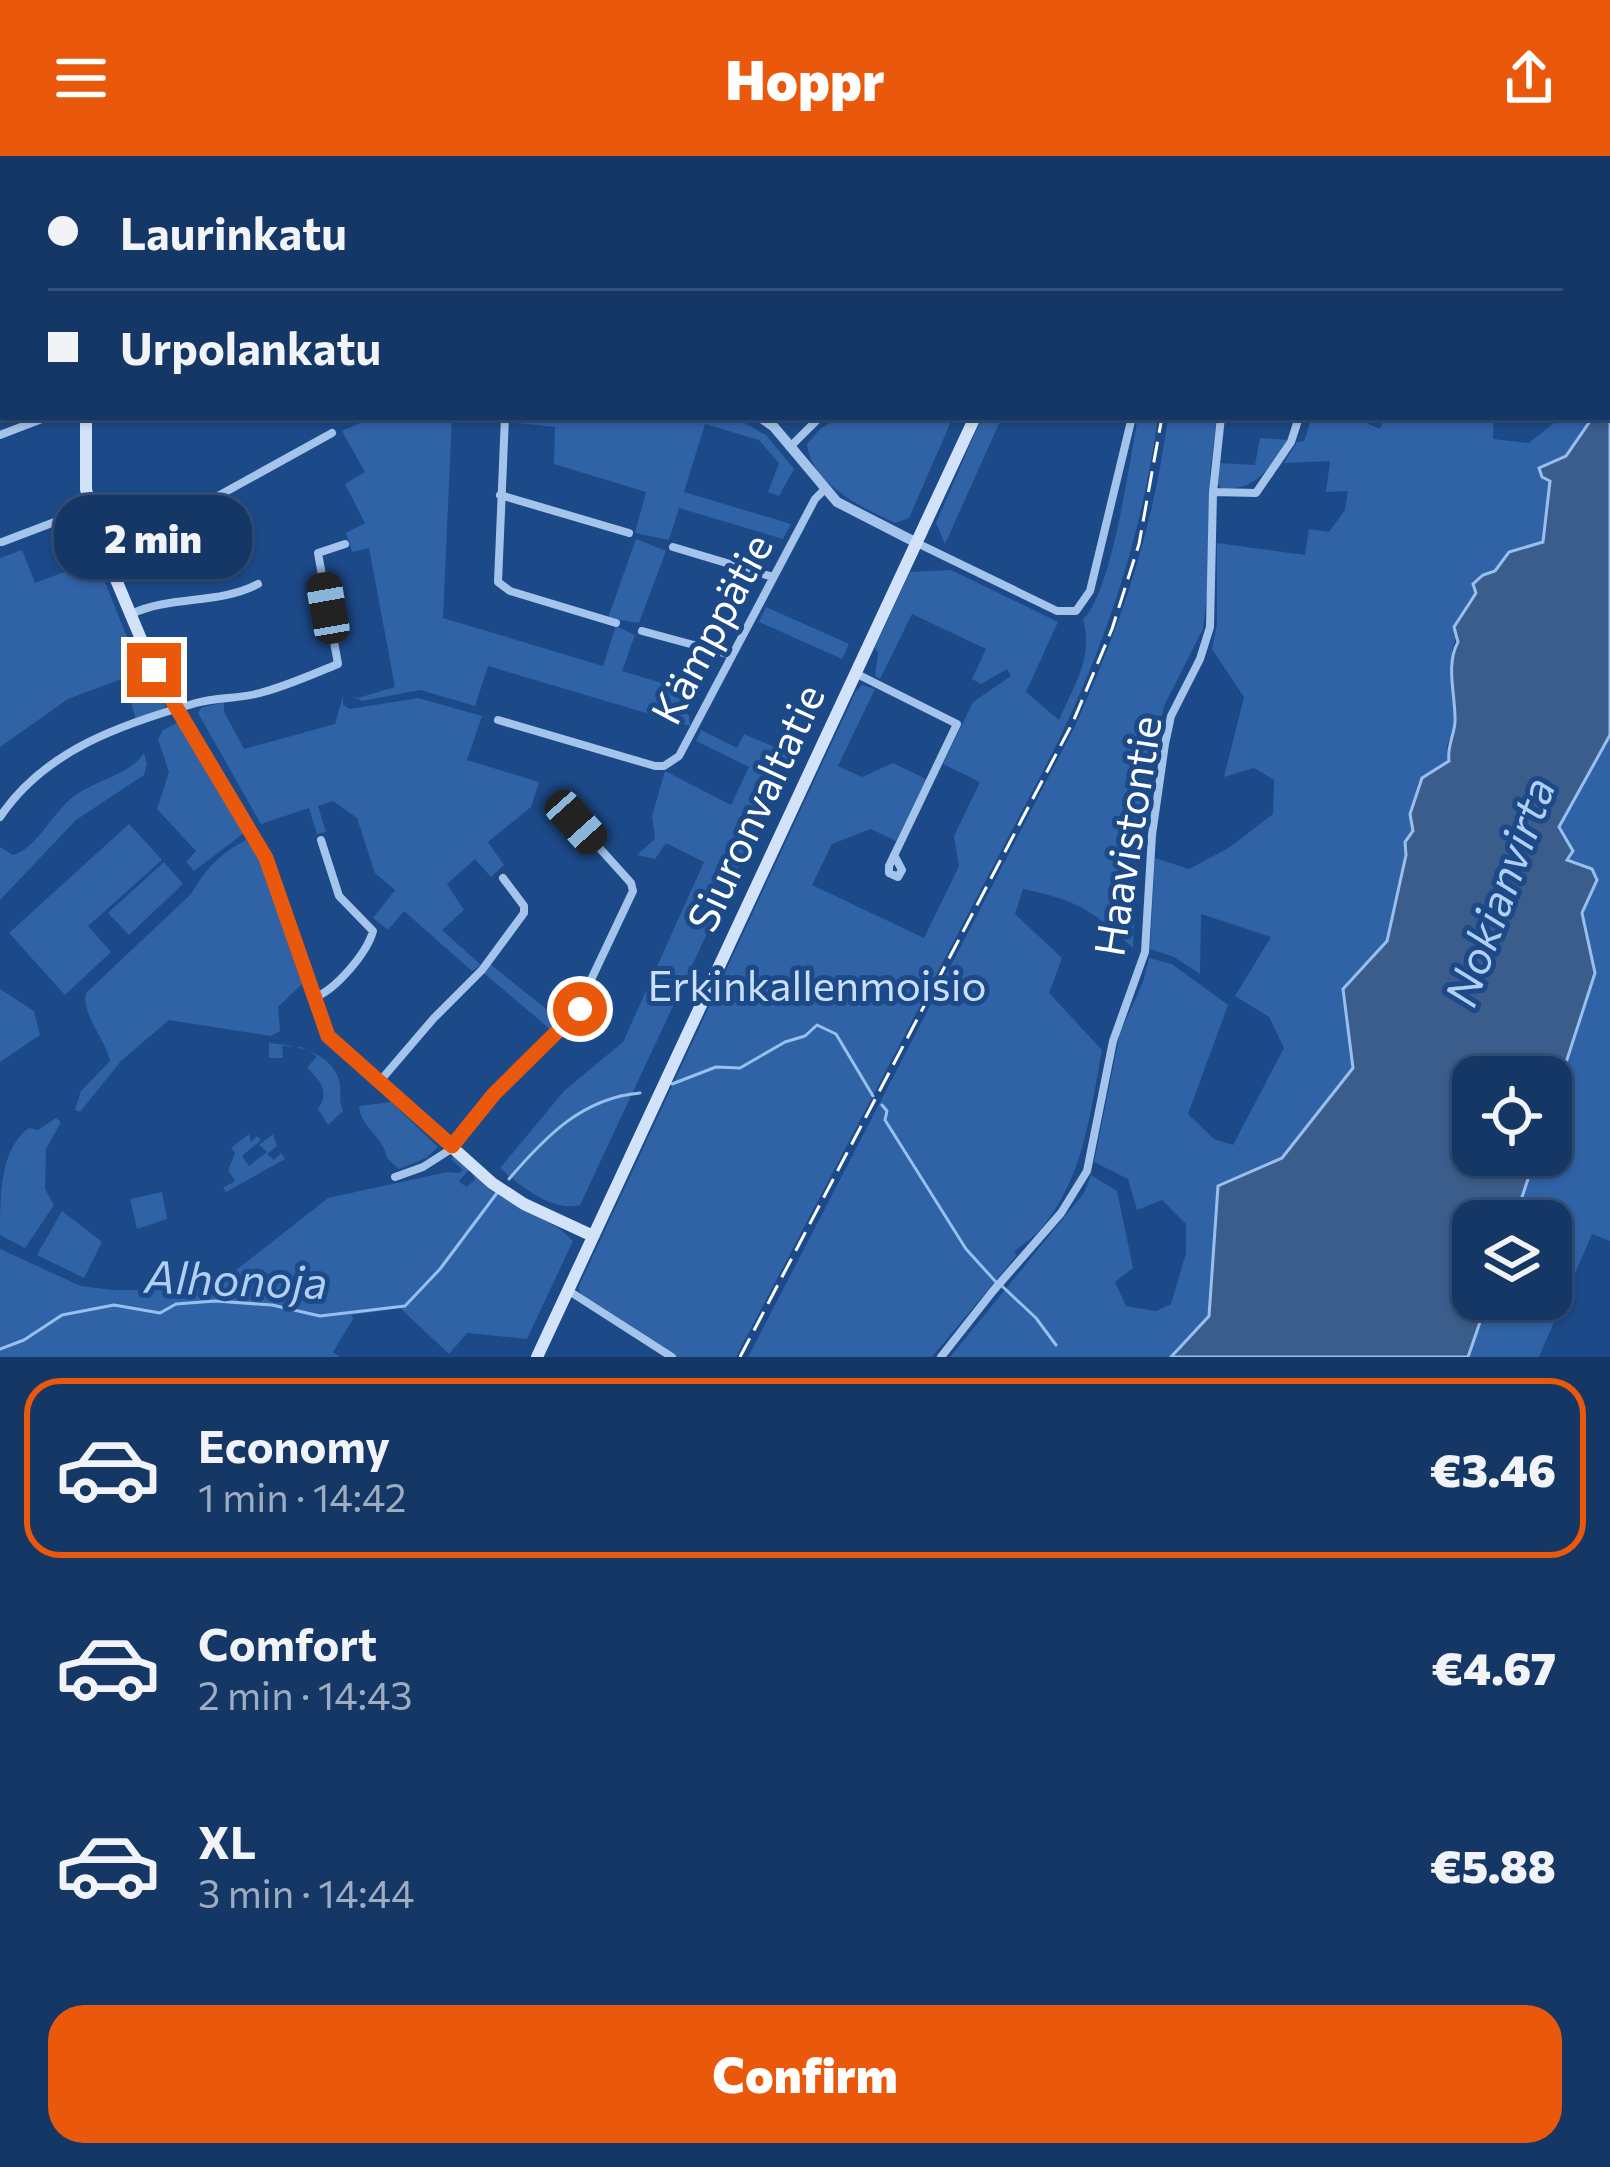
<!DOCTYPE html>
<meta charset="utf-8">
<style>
body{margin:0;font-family:Commissioner,sans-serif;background:#22426f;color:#f1f3f6;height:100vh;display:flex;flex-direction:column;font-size:45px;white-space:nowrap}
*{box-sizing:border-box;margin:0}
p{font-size:39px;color:#9dacbf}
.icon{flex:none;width:66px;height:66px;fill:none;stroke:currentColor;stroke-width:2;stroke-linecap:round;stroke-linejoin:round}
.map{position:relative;height:1201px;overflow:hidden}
.sheet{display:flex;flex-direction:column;background:#153766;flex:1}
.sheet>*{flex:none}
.guide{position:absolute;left:0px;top:0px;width:1611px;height:264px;box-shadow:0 3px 9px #0004,0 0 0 3px #34517a;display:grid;align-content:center;height:264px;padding:0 48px;background:#153766}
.controls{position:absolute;left:1452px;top:900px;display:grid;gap:24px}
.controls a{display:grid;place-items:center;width:120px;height:120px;border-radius:24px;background:#153766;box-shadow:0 3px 9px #0004,0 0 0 3px #34517a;font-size:60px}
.end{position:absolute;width:54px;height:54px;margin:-27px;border:15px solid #ea580c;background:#fff;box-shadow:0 0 0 6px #fff}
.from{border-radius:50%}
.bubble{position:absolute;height:84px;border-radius:36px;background:#153766;box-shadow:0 3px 9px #0004,0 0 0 3px #34517a;font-size:39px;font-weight:800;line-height:84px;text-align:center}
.car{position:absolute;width:36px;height:72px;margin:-36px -18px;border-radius:15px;box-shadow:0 0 9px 3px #0007;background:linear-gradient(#222 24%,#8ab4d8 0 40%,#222 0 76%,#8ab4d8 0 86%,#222 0)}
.guide b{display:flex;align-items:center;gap:42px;height:114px;font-size:45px}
.guide b+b{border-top:3px solid #34517a}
.guide i{width:30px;height:30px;background:#f1f3f6}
ul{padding:21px 0 0;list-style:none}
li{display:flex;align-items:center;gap:36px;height:180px;margin:0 24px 18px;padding:0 24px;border:6px solid transparent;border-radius:36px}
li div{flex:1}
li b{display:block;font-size:45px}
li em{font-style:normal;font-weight:800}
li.selected{border-color:#ea580c}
li>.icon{width:108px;height:108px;stroke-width:1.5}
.action{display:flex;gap:24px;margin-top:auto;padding:24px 48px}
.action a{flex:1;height:138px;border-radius:36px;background:#ea580c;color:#fff;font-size:48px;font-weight:800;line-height:138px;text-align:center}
header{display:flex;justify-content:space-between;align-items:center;height:156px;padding:0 48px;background:#ea580c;color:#fff;font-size:54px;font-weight:800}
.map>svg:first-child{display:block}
.green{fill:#2f63a6}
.water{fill:#3b5d8b;stroke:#98bfee;stroke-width:3}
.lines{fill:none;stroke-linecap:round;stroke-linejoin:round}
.stream{stroke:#98bfee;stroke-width:3}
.minor{stroke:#a5c4ec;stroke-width:8}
.tertiary{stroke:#a5c4ec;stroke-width:10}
.secondary{stroke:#d1e2f9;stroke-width:12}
.rail{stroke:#fff;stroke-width:3;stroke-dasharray:21 9;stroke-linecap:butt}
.route{stroke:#ea580c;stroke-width:15}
.labels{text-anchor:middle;stroke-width:10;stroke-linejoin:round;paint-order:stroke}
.street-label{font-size:42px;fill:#fff;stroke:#1c4988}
.park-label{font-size:42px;fill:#cadff9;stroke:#1c4988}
.water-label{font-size:45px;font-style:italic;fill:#b1cef3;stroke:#1c4988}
</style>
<header><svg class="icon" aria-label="menu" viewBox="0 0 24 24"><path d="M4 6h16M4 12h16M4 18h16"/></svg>Hoppr<svg class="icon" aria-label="share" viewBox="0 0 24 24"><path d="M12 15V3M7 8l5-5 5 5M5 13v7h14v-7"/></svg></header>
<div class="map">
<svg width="1610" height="1201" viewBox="0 0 1610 1201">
<rect width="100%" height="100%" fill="#1c4988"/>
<path class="green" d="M373 261H452L443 462 603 510 616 470 635 479 622 515 692 536 684 556 689 559 690 570 488 510 475 550 420 534 362 545 351 540 358 542 395 531 369 392 352 396 346 377 365 367 345 328 365 316 342 275Z
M507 261H734L766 279 794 313 779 340 768 336 779 307 759 284 705 268 684 336 791 368 783 383 679 352 669 384 635 377 646 336 554 308 555 271 506 266Z
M839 261H953L909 362 895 367C863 352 811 328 807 288L820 273Z
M982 261H1002L945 388 936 367Z
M1138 261H1158C1142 380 1106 488 1053 596L736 1201H677L582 1140 578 1132 856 535 862 529 875 533 838 610 862 621 893 607 926 623 896 685 871 673 832 688 812 729 924 782 959 710 954 680 980 626 943 608 973 546 1011 520 1007 513 981 528 972 523 986 493 912 458 880 523 875 520 878 497 875 491 910 416 951 414 1058 466 1026 536 1059 564C1074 530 1094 500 1083 463 1112 437 1130 303 1138 261Z
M1168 261H1217L1210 317 1208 427 1203 473 1164 550 1135 693 1133 792C1094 755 1077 744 1023 733L1015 758 1062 802 1049 837 1102 894C1090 958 1084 1021 1041 1073 1031 1084 1024 1087 1014 1096L1017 1099 932 1201H748L1075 570C1122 466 1153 375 1168 261Z
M1303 261H1352L1380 273 1385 261H1494L1493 283 1529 287 1561 261H1593L1551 324 1544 386 1509 396 1495 415 1482 419 1473 428 1476 437 1467 447 1452 494 1455 571 1447 589 1449 605 1422 622 1410 658 1413 675 1405 686 1406 699 1387 785 1343 833 1353 911 1282 1002 1218 1030 1209 1160 1171 1201H950L1084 1037 1091 1019 1117 1035 1133 1112 1115 1126 1126 1150 1156 1155 1171 1148 1186 1097V1068L1162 1044 1137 1054 1128 1023 1094 1006 1120 877 1143 826 1149 802 1172 808 1228 849 1188 958 1214 983 1233 989 1284 892 1269 861 1235 840 1271 781 1201 758 1200 818 1174 801 1150 793 1155 702 1189 713 1230 691 1273 658 1274 624 1254 612 1224 621 1244 541 1212 493 1217 468V387L1305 399 1309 373 1329 376 1345 354 1348 335 1326 336 1330 305 1284 307 1297 286 1304 285 1310 267Z
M1260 282 1288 284C1269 311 1257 336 1221 332L1217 327 1219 307 1255 309Z
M636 383 666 395 639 467 608 462Z
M22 394 35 427 96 404 131 491 166 551 136 564 124 522 68 543 0 591V402Z
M766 451 849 488 842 503 759 466Z
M343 540V549L350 553 418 542 482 560 467 604 539 626 531 651 488 686 504 709 491 721 475 703 447 728 464 754 442 774 481 809 472 815 404 755 388 774 373 762 395 734 375 717 357 662 333 645 318 650 326 676 317 678 309 652 261 668 198 557 201 552 224 546V556L244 593 335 568Z
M179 566 244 677 194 715 186 706 196 695 157 653 169 616 158 583 163 574Z
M701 574 737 592 744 578 795 600 766 655 756 665 755 675 580 1049C552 1056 520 1030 500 1012L564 935 623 886 704 706 666 687 655 703 637 699 655 683 652 660 665 615 731 649 749 611 696 585Z
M1610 579V1085L1592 1078 1539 1201H1467L1486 1143H1551V1065H1512L1534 999H1551V949L1595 817 1584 775 1582 757 1588 738 1584 713 1567 704 1572 695 1558 672Z
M144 597 147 608 144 619 76 664 0 744V691L13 699C36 693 53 656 73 641 93 625 132 618 144 597Z
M129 668 162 704 88 770 111 796 65 839 9 777Z
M246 684 262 705 302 828 278 851 280 875 271 880 169 864 121 905 80 956 75 954 81 935 110 905C105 882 81 858 86 837L191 738C207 712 219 698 246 684Z
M164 706 183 728 129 779 108 757Z
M490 808 565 868 552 875 484 817Z
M0 833 34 855 40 879 0 906Z
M269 887C294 889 330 895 339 924 342 935 338 944 343 955L328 969 318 953C330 936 320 924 307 912L317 900 301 891 282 890 283 902H269Z
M391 946 438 991 426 1002 399 1013 387 1002C384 982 360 970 359 950Z
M56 962 61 966 46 993 45 1033 54 1049 25 1092 0 1079C0 1040 0 992 29 972L38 974Z
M249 978 251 986 257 980 261 984 242 1000 249 1010 267 996 259 989 273 978 277 990 267 998 274 1004 281 997 285 1003 226 1036 223 1032 235 1025 228 1014 235 997 231 992Z
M454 1000 469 1014 459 1025 466 1031 475 1024 473 1018 502 1041 560 1073 573 1085 527 1183 467 1177 449 1198 400 1152 352 1159 353 1163 333 1196 340 1201H0V1093L81 1130 113 1134H195L225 1123 328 1042 447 1016 460 1017 463 1014 451 1003Z
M162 1036 167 1063 137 1073 130 1043Z
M62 1055 102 1086 84 1122 37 1099Z"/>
<path class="water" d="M1610 235V579L1559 671 1573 695 1567 704 1592 713 1597 724 1582 757 1595 817 1551 953V921H1473V999H1536L1514 1065H1473V1143H1488L1468 1201H1171L1209 1160 1218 1030 1282 1002 1353 912 1343 833 1387 785 1406 699 1405 686 1413 675 1410 658 1422 622 1449 605C1447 590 1454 580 1455 566 1456 540 1445 509 1458 486L1454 471 1476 437 1473 428 1483 419 1495 415 1509 396 1543 386 1550 325 1542 321 1539 312 1566 300 1593 261H1608Z"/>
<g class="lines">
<path class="stream" d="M672 928 716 911 740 912 785 886 805 880 817 869 836 878 873 940
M882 949 887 955 885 964 966 1093 996 1126
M509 1023C545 981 582 942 640 937
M1003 1131 1036 1162 1056 1189
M0 1193 24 1184 62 1159 114 1149 160 1157 176 1148 215 1145 272 1149 320 1160 405 1150 440 1113 497 1037"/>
<path class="minor" d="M464 0 466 3
M716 0 717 3
M520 3 526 0
M908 3 909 0
M1016 3 1017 0
M1280 3 1282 0
M1378 3 1380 0
M1490 3 1491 0
M505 261 498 426 510 435 616 467
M0 279 47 261
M791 290 820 261
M1213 336 1256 337 1291 286 1299 261
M500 339 629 377
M2 386 73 359 218 340 332 277
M917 387 1057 455H1076L1090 435 1132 261
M673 391 773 421
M131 458C171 439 218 449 258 428
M642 475 731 499
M855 517 957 568 889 710V717L898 721 902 714 894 699
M498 564 655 610H664L679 600 815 343 824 334
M0 661C45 594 122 568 196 547 217 541 239 543 260 537 287 530 313 518 338 508L318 397 345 388
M313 842C335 835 367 797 373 775L339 740 321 684
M380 925 434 862 482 814 524 757V750L503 722
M395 1021 423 1011 448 995 494 938 571 866 633 735 631 727 576 666
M569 1135 672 1201
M941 1201 993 1135 1061 1057 1087 1015 1113 885 1145 796 1152 679 1165 588 1171 560 1200 503 1210 471 1213 336 1221 261"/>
<path class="tertiary" d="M760 261 774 271 837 346 917 387"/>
<path class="secondary" d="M89 0V3
M1089 3 1091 0
M86 261V333L96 376 154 514 266 702 328 880 492 1027 524 1048 593 1080
M537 1201 975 261"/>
<path class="rail" d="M1184 3 1185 0
M740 1201 1073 566 1112 473 1139 388 1162 261"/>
</g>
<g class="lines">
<path class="route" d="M154 514 266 702 328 880 452 990 494 938 580 853"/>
</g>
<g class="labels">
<g class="street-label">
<text transform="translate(712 473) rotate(-62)" y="15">Kämppätie</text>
<text transform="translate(756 652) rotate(-65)" y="15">Siuronvaltatie</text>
<text transform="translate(1128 680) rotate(-81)" y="15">Haavistontie</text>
</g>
<g class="park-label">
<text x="817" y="845">Erkinkallenmoisio</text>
</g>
<g class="water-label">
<text transform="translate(1500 736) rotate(-70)" y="16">Nokianvirta</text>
<text transform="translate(236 1124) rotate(2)" y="16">Alhonoja</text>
</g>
</g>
</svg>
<div class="controls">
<a><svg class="icon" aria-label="locate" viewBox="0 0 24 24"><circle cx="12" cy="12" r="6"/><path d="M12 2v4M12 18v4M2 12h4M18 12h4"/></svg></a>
<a><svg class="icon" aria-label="layers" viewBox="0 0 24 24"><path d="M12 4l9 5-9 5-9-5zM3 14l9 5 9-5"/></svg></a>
</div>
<i class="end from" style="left:580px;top:853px"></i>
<i class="end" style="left:154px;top:514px"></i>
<div class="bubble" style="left:54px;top:339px;width:198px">2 min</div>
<i class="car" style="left:328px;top:452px;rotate:350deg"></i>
<i class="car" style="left:576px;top:666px;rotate:138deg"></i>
<div class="guide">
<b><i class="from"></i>Laurinkatu</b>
<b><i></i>Urpolankatu</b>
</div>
</div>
<section class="sheet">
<ul>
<li class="selected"><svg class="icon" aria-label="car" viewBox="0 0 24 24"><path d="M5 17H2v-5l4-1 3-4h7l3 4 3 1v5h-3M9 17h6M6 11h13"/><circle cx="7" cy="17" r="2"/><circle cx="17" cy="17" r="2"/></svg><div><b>Economy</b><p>1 min · 14:42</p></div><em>€3.46</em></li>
<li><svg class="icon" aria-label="car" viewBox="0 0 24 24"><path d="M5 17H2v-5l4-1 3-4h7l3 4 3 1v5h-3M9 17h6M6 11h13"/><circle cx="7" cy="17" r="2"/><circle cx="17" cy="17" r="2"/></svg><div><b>Comfort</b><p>2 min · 14:43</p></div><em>€4.67</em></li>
<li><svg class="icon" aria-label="car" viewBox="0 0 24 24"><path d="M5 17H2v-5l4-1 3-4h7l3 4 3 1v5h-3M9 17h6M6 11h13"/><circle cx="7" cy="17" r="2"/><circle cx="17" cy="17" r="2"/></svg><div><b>XL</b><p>3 min · 14:44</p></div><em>€5.88</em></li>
</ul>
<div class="action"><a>Confirm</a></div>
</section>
